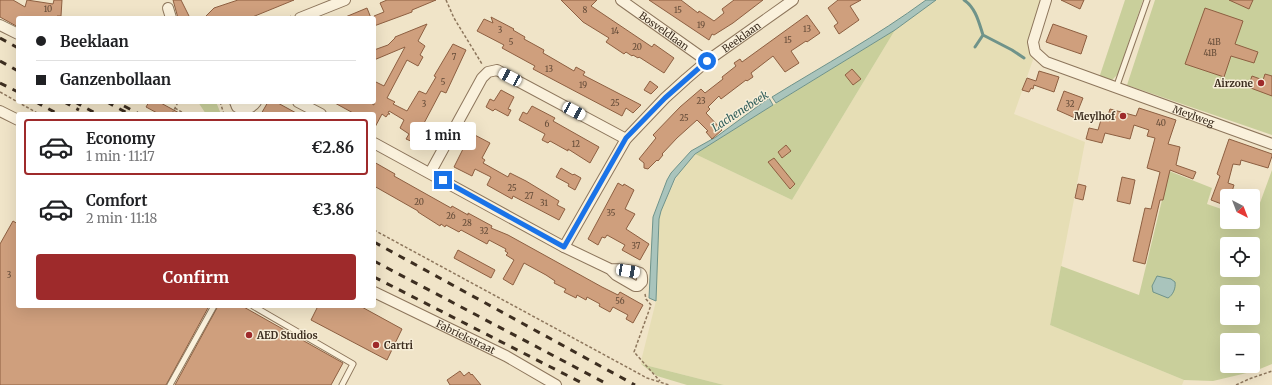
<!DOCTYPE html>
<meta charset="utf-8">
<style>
body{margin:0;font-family:Merriweather,serif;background:#f2f2f2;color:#202124;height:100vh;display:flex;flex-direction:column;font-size:15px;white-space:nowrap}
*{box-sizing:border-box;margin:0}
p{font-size:13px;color:#757577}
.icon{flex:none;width:22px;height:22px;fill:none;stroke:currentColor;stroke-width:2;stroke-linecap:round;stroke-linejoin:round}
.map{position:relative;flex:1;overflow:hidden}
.side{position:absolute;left:16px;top:112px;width:360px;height:196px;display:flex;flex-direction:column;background:#fff;border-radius:4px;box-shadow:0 4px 16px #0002}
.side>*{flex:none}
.hud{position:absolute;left:16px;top:16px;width:360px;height:88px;border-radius:4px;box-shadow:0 4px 16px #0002;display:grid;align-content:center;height:88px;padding:0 20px;background:#fff}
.needle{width:26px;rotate:138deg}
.fabs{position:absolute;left:1220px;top:189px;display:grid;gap:8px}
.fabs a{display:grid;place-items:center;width:40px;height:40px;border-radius:4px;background:#fff;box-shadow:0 4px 16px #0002;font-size:20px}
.end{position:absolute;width:18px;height:18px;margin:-9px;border:5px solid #1a73e8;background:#fff;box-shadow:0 0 0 2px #fff}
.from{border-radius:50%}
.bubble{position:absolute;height:28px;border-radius:4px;background:#fff;box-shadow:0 4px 16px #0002;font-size:13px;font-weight:700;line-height:28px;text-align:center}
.car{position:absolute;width:12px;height:24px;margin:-12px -6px;border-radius:5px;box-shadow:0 0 3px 1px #0007;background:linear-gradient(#fff 24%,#345 0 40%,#fff 0 76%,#345 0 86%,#fff 0)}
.hud b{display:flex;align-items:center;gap:14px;height:38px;font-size:15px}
.hud b+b{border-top:1px solid #e0e0e0}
.hud i{width:10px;height:10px;background:#202124}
ul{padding:7px 0 0;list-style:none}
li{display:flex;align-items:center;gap:12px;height:56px;margin:0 8px 6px;padding:0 12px;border:2px solid transparent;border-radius:4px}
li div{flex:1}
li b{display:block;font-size:15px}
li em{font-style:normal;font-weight:700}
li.selected{border-color:#9e2a2b}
li>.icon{width:36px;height:36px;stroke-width:1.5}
.button{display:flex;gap:8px;margin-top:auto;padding:8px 20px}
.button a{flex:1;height:46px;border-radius:4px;background:#9e2a2b;color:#fff;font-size:16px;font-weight:700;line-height:46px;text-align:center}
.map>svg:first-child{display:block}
.farmland{fill:#e6deb5}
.green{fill:#c9cf9b;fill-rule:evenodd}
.water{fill:#a9c4bc;stroke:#6f938a}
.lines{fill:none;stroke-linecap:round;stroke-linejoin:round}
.stream{stroke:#6f938a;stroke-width:3}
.building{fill:#cf9f7d;stroke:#8d5f41}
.service-casing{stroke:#8d765c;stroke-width:7}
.minor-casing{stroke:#8d765c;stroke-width:12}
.path{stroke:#8d765c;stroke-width:1.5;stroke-dasharray:3 2;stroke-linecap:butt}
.service{stroke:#faf1dc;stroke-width:5}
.minor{stroke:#faf1dc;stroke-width:10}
.rail{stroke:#3d2e20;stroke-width:3;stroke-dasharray:7 7;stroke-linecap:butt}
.route{stroke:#1a73e8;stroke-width:5}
.poi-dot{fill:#9e2a2b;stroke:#f7eed8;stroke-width:1.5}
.labels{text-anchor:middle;stroke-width:3;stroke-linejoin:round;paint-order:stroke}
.number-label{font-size:8px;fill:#624a37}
.street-label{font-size:10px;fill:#3d2e20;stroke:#f7eed8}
.poi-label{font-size:10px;font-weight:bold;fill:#3d2e20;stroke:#f7eed8;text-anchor:end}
.water-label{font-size:11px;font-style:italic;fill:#2f5d5a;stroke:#f7eed8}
</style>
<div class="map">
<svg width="1272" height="385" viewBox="0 0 1272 385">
<rect width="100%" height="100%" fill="#f0e4c8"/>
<path class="farmland" d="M936 0H1042L1034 57 1014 114 1085 142 1050 325 1184 380 1182 385H724L641 364 642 357 656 301 659 219 661 211 678 174 695 154 792 200 895 30Z"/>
<path class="green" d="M1125 0H1143L1118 74 1111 81 1099 78Z
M1155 0H1272V135L1127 85Z
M895 30 792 200 695 154 773 105Z
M198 102H216L221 114H206Z
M1272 170V364L1255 371 1213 381 1184 380 1050 325 1061 266 1139 295 1169 171 1212 188 1207 204 1227 211V222H1253ZM1227 244H1253V270H1227ZM1227 292H1253V318H1227ZM1227 340H1253V366H1227Z
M641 364 724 385H687L657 376Z"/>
<path class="water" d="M926 0H936L895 30 776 103 772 97C824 65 877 36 926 0Z
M769 98 773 105 695 154 675 178 661 211 659 219 656 301 649 298 653 217 667 180 671 173 691 151 716 137Z
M1157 276 1171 279 1175 282C1176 288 1173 295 1168 298L1153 292 1152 286Z"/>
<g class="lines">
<path class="stream" d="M964 0C976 8 979 23 983 35L1012 50 1024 58
M975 47 983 35"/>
</g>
<path class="building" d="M0 0H13L25 7 27 0 53 4 54 0H62L61 16H57V18H18V27L0 17Z
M173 0H181L190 18H178Z
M238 0H294L250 18H204L214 8Z
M387 0H436L412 10V12L374 26V16L384 12 380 3Z
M561 0H597L591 6 652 47 654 44 674 58 664 73 639 57 638 58 633 55 632 56 626 52 624 54 606 42 609 38 583 22Z
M649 0H681L698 13 699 11 714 21 724 13 722 9 734 0H763L733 23 714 35 712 34 709 40Z
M838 0H861L850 6 859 20 839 34 834 26 838 23 828 8Z
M1061 0H1084L1080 9Z
M1229 0H1253L1249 9Z
M367 8 371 18H343Z
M1205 8 1243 21 1235 44 1258 52 1254 63 1231 56 1224 77 1185 64Z
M807 15 820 33 807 42 806 41 791 51 799 63 785 72 773 56 751 73 753 77 747 81 746 80 721 99 719 96 708 107 710 109 706 113 722 130 712 139 706 132 708 131 697 120 677 138 662 154 663 155 658 161 657 160 648 169 644 168V163L639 159 656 138 653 135 680 107 701 89 705 93 723 79 722 77 736 66 734 63 740 59 742 62Z
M491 17 514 29 513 30 525 37 524 39 544 50 543 53 550 57 574 71 576 67 585 72 583 75 641 105 633 113 626 108 622 116 533 69 535 66 502 48 504 45 477 31 484 19 493 23Z
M427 24 418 41 425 46 420 55 423 57 418 66 407 60 387 98 395 102 393 104 407 111 419 91 426 94 436 77 434 76 453 44 466 50 446 93 441 91 431 110 423 125 428 128 419 143 414 141 413 142 406 139 409 134 400 128 404 120 389 111 388 113 390 114H388L386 117 382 114 374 129V114H355L333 102H369L374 105V81L384 86 405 47 374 60V50L388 45 395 38V37Z
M1053 24 1087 36 1081 54 1046 42Z
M852 69 861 79 853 85 845 75Z
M1039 71 1059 77 1054 92 1034 85 1033 89 1031 88 1029 92 1022 90 1027 78 1036 81Z
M1265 74 1272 76V96L1248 87 1252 76 1263 80Z
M650 81 658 87 651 94 644 90Z
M501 90 514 97 508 109 511 110 508 116 495 109 493 111 486 107 490 99 494 101Z
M1064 91 1083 98 1075 118 1057 110Z
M149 102H159L181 114H159L146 107Z
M268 102H276L298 114H261Z
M532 106 555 118 553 121 599 147 590 163 568 149V151L550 141 548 143 542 140 545 134 519 120 523 112 527 114Z
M1139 108 1176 120 1168 144 1180 147 1176 165 1196 172 1193 179 1170 170 1163 200H1160L1145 264 1133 261 1145 208 1151 209 1160 172 1147 168 1155 138 1147 136 1149 130 1134 125 1130 139 1105 133 1102 143 1086 139 1089 128 1098 130 1103 113 1108 115 1110 109 1136 116Z
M471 133 490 143 482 158 485 160 483 163 508 177 510 173 526 181 559 201 557 205 565 209 559 220 513 196 512 199 487 185 491 177 475 169 472 176 454 167Z
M1229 139 1272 154V156L1268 168 1241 160 1240 165 1233 164 1228 183 1234 185 1231 195 1227 194V206L1211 200 1220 176 1217 174Z
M786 145 791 151 782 158 778 152Z
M774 158 795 184 790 189 768 162Z
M374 162 395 174 394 176 451 208 452 206 468 215V213L492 226 491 228 508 235 602 287 618 295 620 292 643 305 633 323 626 319 628 315 613 307 610 312 599 306 600 304 587 297 586 300 577 295 576 298 564 292 566 289 554 283 555 281 546 275 524 263 513 285 503 279 514 260 506 255 508 253 505 251 506 249 489 240 487 244 461 230 459 232 446 225 445 227 441 224 440 226 418 212V211L374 186Z
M561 168 573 175 574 174 581 178 575 190 568 186 569 184 556 177Z
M1122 177 1135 180 1130 204 1117 201Z
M618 183 623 186 624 184 634 190 625 209 635 214 626 229 649 244 640 260 622 250 625 245 607 235 605 238 602 237 598 245 588 239Z
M1078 184 1086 186 1083 200 1075 198Z
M13 221 18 224V306H209L166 385H0V244Z
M458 250 495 270 491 278 454 258Z
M218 306H242L343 363 331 385H175Z
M318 306H360L402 329 387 360 311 320Z
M460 371 464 376 469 372 471 375 472 374 481 385H450L447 380Z"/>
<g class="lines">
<defs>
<path id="service" d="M1116 88 1147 0
M253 306 353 364 342 385
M170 385 214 306"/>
<g id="minor">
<path id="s1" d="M621 0 707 61"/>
<path id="s2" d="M1046 0 1033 42 1035 52 1046 62 1272 144"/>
<path d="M168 8 171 18"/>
<path d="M300 18 345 0"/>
<path d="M0 25 18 34"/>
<path d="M235 102 237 107C245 110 251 109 256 102"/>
<path d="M298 102 321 114"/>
<path d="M0 111 18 120"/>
<path d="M374 143 564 247 610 269 616 275 635 286H638L642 282C642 279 643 275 640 273 635 270 616 269 610 269"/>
<path d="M430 173 482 78 488 72 497 70 626 139"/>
<path id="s3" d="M564 247 626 139 665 98 686 79 707 61 793 0"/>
<path id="s4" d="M374 292 506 356 556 385"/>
</g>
</defs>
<use href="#service" class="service-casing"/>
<use href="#minor" class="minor-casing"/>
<path class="path" d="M446 0 454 18 482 64
M286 18 291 16
M0 92 39 114
M220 102 224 114
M175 108 185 114
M172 114 178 102
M374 230 647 378 669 385
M645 294 646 299 651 305 634 352 660 381
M1236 385 1249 379 1272 371"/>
<use href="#service" class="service"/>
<use href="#minor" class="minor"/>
<path class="rail" d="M0 38 18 48
M0 61 18 71
M0 83 18 92
M36 102 58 114
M64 102 79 110
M75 102 97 114
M107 102 129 114
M124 106 139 114
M374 242 635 385
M374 261 609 385
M374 277 586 385"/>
</g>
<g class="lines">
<path class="route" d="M443 180 564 247 626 138 665 98 707 61"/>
</g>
<g class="poi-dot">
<circle cx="1261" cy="83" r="4"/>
<circle cx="1123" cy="116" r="4"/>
<circle cx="249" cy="335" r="4"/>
<circle cx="376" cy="345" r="4"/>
</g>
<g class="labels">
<g class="number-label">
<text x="48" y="12">10</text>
<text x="585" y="13">8</text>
<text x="678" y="13">15</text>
<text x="701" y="28">19</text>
<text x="807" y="32">13</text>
<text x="500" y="33">3</text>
<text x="615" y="34">14</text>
<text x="788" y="43">15</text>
<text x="511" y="45">5</text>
<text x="1214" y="45">41B</text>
<text x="637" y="50">20</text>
<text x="1210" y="56">41B</text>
<text x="454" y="60">7</text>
<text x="549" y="72">13</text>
<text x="443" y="85">5</text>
<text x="583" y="88">19</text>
<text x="701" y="104">23</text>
<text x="615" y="106">25</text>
<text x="424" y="107">3</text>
<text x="1070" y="107">32</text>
<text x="684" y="121">25</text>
<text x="1161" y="126">40</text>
<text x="547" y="127">6</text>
<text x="576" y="147">12</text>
<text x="512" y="191">25</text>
<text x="529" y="199">27</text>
<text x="419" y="205">20</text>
<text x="544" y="206">31</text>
<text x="611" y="216">35</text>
<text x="451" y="219">26</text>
<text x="467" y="226">28</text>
<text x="484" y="234">32</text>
<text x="636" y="249">37</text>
<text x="9" y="278">3</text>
<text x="620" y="304">56</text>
</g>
<g class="street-label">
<text dy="4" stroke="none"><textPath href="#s1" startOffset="53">Bosveldlaan</textPath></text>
<text dy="4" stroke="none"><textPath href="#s3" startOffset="279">Beeklaan</textPath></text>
<text dy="4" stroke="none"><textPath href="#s2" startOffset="226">Meylweg</textPath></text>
<text dy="4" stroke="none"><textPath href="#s4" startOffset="102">Fabriekstraat</textPath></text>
</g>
<g class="poi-label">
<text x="1253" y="87">Airzone</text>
<text x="1115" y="120">Meylhof</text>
<text x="257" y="339" text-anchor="start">AED Studios</text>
<text x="384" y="349" text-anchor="start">Cartri</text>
</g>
<g class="water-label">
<text transform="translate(740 111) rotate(-33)" y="4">Lachenebeek</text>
</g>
</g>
</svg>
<div class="fabs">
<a><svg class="needle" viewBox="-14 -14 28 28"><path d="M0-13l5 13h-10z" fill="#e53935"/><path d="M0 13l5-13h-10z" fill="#757577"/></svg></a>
<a><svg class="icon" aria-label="locate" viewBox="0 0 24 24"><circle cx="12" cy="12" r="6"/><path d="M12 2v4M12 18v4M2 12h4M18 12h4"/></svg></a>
<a>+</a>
<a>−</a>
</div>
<i class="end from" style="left:707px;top:61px"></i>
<i class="end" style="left:443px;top:180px"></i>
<div class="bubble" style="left:410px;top:122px;width:66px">1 min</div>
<i class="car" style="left:510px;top:77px;rotate:298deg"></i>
<i class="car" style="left:574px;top:111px;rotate:118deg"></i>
<i class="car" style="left:628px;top:271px;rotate:100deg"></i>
<div class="hud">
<b><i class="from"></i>Beeklaan</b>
<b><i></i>Ganzenbollaan</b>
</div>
<section class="side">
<ul>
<li class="selected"><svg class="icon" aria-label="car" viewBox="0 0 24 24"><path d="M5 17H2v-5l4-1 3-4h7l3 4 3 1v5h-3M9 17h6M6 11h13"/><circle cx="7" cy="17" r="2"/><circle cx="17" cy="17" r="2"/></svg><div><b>Economy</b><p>1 min · 11:17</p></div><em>€2.86</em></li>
<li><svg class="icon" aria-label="car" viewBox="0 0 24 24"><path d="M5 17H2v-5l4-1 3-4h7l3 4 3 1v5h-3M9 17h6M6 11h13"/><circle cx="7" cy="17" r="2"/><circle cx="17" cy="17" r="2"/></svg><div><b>Comfort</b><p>2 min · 11:18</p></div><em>€3.86</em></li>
</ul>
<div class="button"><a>Confirm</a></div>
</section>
</div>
